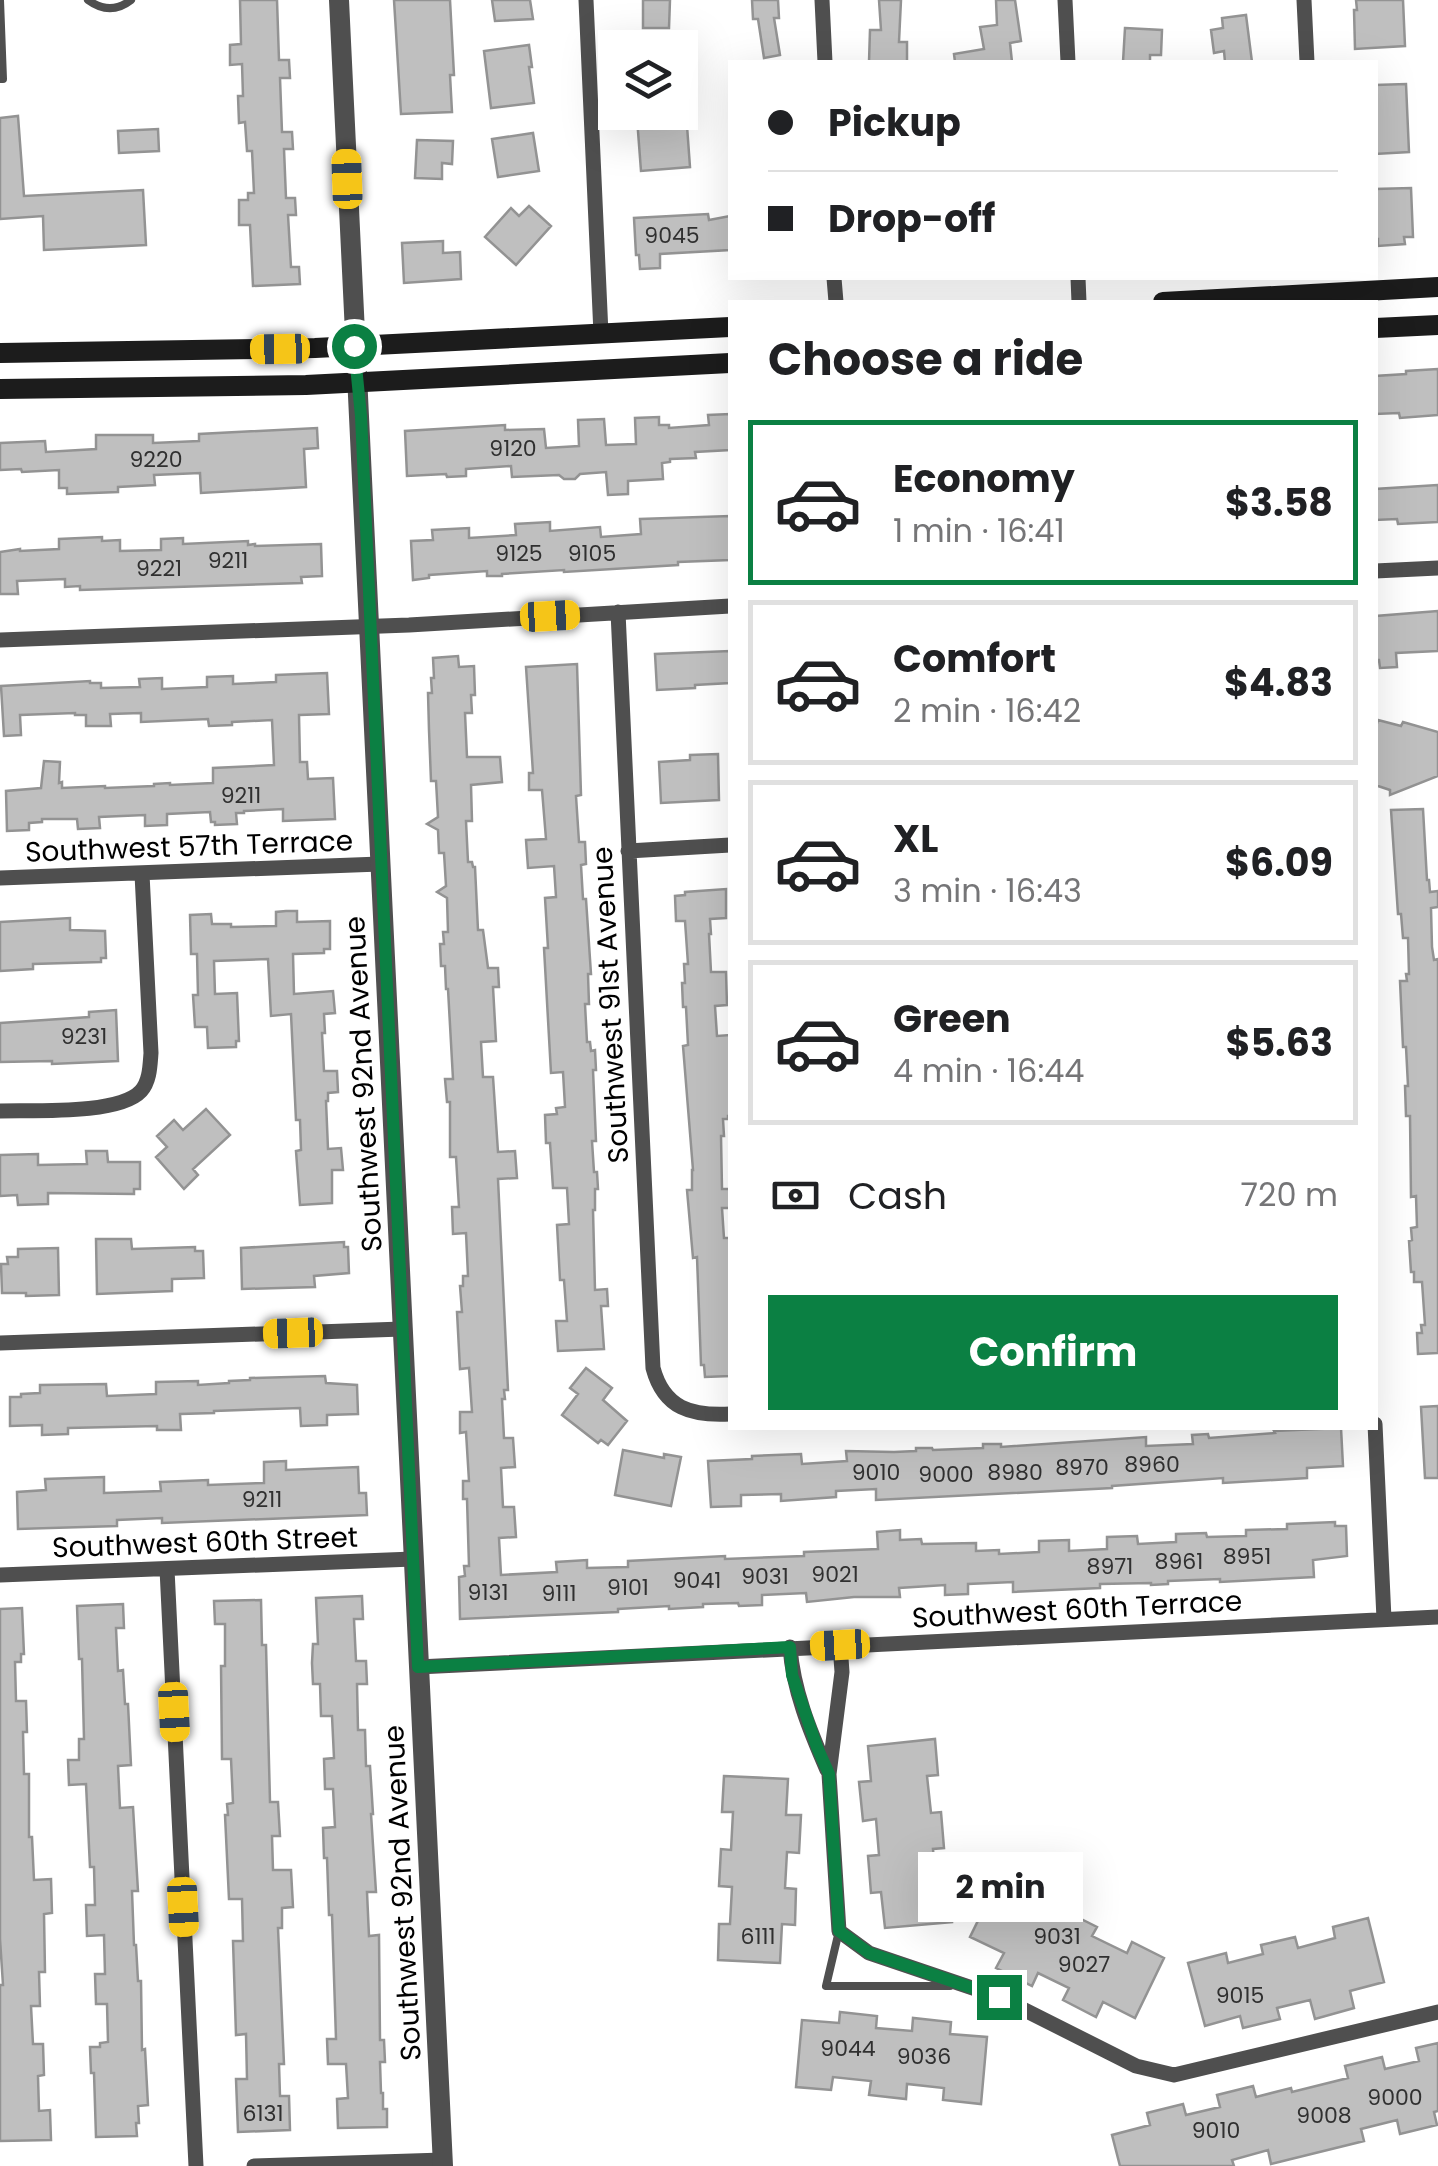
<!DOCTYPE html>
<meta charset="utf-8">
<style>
body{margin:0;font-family:Poppins,sans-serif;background:#f6f6f6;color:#202124;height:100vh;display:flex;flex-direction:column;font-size:38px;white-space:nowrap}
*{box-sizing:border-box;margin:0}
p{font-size:32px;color:#757577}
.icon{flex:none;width:55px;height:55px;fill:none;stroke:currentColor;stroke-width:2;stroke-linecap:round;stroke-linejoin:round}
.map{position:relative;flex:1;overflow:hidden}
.drawer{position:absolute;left:728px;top:300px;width:650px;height:1130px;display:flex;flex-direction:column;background:#fff;border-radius:0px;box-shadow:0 10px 40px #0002}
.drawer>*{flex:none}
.hud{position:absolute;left:728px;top:60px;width:650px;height:220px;border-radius:0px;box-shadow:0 10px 40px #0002;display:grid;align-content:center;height:220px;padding:0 40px;background:#fff}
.tools{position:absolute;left:598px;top:30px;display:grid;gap:20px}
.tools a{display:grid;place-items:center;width:100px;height:100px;border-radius:0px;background:#fff;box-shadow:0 10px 40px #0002;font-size:50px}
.end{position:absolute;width:45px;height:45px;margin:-22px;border:12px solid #0b8043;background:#fff;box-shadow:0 0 0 5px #fff}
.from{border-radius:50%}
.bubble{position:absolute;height:70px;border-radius:0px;background:#fff;box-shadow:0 10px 40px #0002;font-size:32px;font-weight:700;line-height:70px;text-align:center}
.car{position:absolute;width:30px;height:60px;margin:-30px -15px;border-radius:12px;box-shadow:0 0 8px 2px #0007;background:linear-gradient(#f5c518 24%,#345 0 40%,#f5c518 0 76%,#345 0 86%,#f5c518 0)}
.hud b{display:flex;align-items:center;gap:35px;height:95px;font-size:38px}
.hud b+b{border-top:2px solid #e0e0e0}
.hud i{width:25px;height:25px;background:#202124}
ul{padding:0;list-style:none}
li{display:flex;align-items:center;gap:30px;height:165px;margin:0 20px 15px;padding:0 20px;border:5px solid #e0e0e0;border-radius:0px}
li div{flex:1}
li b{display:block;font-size:38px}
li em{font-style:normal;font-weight:700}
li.active{border-color:#0b8043}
li>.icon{width:90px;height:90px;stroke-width:1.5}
h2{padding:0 40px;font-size:45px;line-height:120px}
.pay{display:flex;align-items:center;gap:25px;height:110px;padding:0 40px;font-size:38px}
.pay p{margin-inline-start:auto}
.primary-button{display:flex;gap:20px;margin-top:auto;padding:20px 40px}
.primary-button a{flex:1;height:115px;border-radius:0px;background:#0b8043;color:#fff;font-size:40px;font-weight:700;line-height:115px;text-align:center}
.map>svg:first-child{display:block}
.building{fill:#bfbfbf;stroke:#939393;stroke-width:2.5}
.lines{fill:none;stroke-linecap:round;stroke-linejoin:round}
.service{stroke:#4f4f4f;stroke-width:8}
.minor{stroke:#4f4f4f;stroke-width:15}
.tertiary{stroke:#4f4f4f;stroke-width:20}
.secondary{stroke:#1c1c1c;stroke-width:20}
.route{stroke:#0b8043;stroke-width:12}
.labels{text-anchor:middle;stroke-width:9;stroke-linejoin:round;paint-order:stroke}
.number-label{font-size:22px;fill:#303030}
.street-label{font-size:28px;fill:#000;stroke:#fff}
</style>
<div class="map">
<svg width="1438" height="2166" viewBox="0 0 1438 2166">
<rect width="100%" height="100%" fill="#fff"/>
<path class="building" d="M240 0H277L279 60H289L290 78H280L282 132H292L293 149H284L286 198H295L296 215H288L291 267H299L300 284 253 286 250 225H239V200H248V193H254L252 151H247L245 122 239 123 238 96H243L242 64 230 65V45L241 44Z
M394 0H450L454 75H450L452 112 401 114Z
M492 0H530L533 19 495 21Z
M643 0H670L669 28H643Z
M752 0H778L779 18H774L780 55 764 58 758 19H753Z
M879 0H901L899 42H907V62H869L870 30H881Z
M996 0H1015L1021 41 1010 43 1012 62H955L954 54 984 49 980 27 997 25Z
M1356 0H1403L1405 46 1355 49 1354 10H1357Z
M1246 15 1252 62H1225L1224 51 1214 53 1211 30 1223 28 1222 18Z
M1125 28 1162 30 1161 55H1150V62H1123Z
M529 45 532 67H529L534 103 491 108 484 51Z
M1406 84 1409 152 1375 154V85Z
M647 112H686L690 167 641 171 637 118 647 116Z
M18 116 24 196 143 190 146 245 44 250 43 216 0 219V118Z
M158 129 159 151 119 153 118 131Z
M533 133 539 171 498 177 492 139Z
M417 140 453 141 452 164 442 163V179L415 178Z
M1411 188 1413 237H1404L1405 244 1378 246V239H1375V189Z
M529 206 551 226 516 265 485 237 511 208 519 216Z
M708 214 709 220 730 216V250L660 254V268L640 269 639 255H636L634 218Z
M443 241V253L460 252 461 279 404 283 402 243Z
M1438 369V415L1400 418 1399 413 1375 414V376L1406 374V371Z
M730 414V450L695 452 696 458 670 459V462L662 463 663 479 628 481V494L608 495 606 472 580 474 575 479H564L559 475 512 477 511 466 466 469V476L447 477 446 474 407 476 405 431 505 425V430L544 429 546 448 579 446 578 420 604 419 606 445 636 444 635 418 659 417V425H669V428L709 425 708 415Z
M317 428 318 448 304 449 306 487 201 493 200 473 154 475 155 485 118 487V492L67 494V488H59V470L22 472 21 469 0 470V443L45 441 46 452 96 449V435H153V443L199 441V434Z
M1438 485V522L1398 524 1397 519 1375 520V489Z
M730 516V560L678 562V565L564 572V570L502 574V576H487V571L429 575V578L413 580 411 541 433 540 432 530 469 528V538L516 535 515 524 550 522V531L600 527 601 537 641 534 640 519Z
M102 537V541L120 540V551L161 550V539L183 538V544L248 541V545L255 544V546L321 544 322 576 301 577 302 583 80 590V586L65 587V579L17 581 18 594H0V552L20 549V551L59 549V539Z
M1438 611V651L1396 653 1397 667 1380 668 1379 660H1375L1376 616Z
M730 651V683L695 685V688L657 690 655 654Z
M458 656 459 667 474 666 475 695H471L472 713H465L467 757H500L502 782 471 785 472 821H466L468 862H472L473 867H475L478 930H483L488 968H498L499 987H493L496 1041 481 1042 483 1077H493L498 1152 515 1151 517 1178 498 1179 508 1390H504L505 1399H502L504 1438H513L515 1467 501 1468 503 1507H514L516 1537 499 1538 501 1575 557 1572 556 1562 587 1560V1568L628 1567V1561L725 1556V1559L804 1556V1552L878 1549 877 1532 900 1530V1540L921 1539 922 1544 976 1543V1551L999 1550V1554L1039 1552V1541L1069 1540V1551L1107 1549V1537L1137 1536 1138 1544 1176 1542V1534L1206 1533 1207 1537 1246 1536V1530L1287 1529V1524L1335 1522V1526H1346L1347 1556 1313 1560 1314 1577 1220 1582V1579L1168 1581V1584L1151 1585V1583L1100 1584V1588L1013 1592V1582L968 1584V1594L945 1595V1585L899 1588 900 1597H854L807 1602 806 1593 762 1595V1605L739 1606 738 1603 703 1604V1607L669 1609V1606L618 1609V1612L460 1619 459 1577 465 1576 464 1566H469L467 1499H463V1481H469L466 1432 460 1433V1412H472L469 1368 460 1369 457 1312H462L460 1286H463V1276H468L466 1233 453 1234 452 1207H459L456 1157H450V1102H447L445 1079H453L448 989H446L445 966H441L440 944H444L443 932H448L447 898 437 892 446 886 444 853H439L438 830 427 824 438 817 436 781H431L429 730 428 693H432L431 678H434L433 658Z
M577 664 581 795 576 796 579 842H585L586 864 581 865 583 899H586L591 974H588L589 1004H585L587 1042H590L591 1051 595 1050 596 1070H593L596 1141H592L594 1172H597L598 1189H595V1210H593L595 1290 607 1289 608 1306H601L604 1349 558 1351 556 1321H567L564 1280H560L557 1225 569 1224 567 1188H553L550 1143H546L545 1115 557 1114 556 1108 565 1107 563 1072 551 1073 544 948H548L545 898 556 897 554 866 528 868 526 840 546 839 542 790H529V773H533L526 667Z
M327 673 329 714 299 715 300 762H307L308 779 333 778 335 819 283 821V809L244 811V813H236L237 824 215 825V822H211L210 812 167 814V825L145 826V815L99 817 100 828 78 829 77 819H42V822L29 823V830L7 831 6 791 41 788 44 761 60 762 59 783 62 782V788L105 786V788L154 786V784L170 783V785L213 783V768L274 765 272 720 232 722V725L209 726 208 719 141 722V713L110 714 111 726H86V715H75V713L20 715 21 735 4 736 1 686 90 681V683H101V688L140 687 139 679 162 678V689L207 687V677L233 676V684L276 682V675Z
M1378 720 1401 726 1403 722 1438 732V776L1390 795V790L1375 785V730Z
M718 754 719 800 661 803 659 762 690 760V755Z
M1423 809 1427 880H1429L1430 892 1438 891V907L1431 908 1432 947 1434 960 1438 959V1353L1418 1354 1417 1333H1422L1421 1325H1425L1422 1282H1414V1272H1411L1409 1241 1412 1240 1411 1228 1417 1227 1416 1196 1411 1197 1410 1116H1406L1405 1086H1408L1406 1047H1403L1400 981H1407L1406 974H1409L1408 938H1403L1401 914H1398L1391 810Z
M726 889V918L710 919 711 934H709L711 972H726L727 1005 715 1006 717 1036 730 1035V1116H728V1119H723L724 1136H721L722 1189H730V1208H722L724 1238H730V1376L705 1377 704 1365H701L697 1257 693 1258 687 1190H692V1170H693L683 1046 688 1045 686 1007H683L682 983H685L684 964H688L685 921H676L675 896 685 895V892Z
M286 911H297V922L330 921V949H324V953L293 954 294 994 333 991 335 1013 324 1014 325 1033H322L324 1071H337L338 1092 328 1093V1101H326L328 1149 341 1148 343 1170H332V1203L300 1205 296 1151 301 1150 300 1120H296L291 1014 271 1016 268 959 214 961 215 994 237 993 239 1041H236V1047L208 1048 207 1027H195L193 995H198L197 954H191L190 915 211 914 212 924H231V927L276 926V912Z
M70 918V930L105 931 106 958H101V962L33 964V969L0 971V922Z
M116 1010 118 1061 52 1064V1061L0 1062V1023L89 1017V1012Z
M206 1109 230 1135 193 1169 198 1175 184 1189 156 1157 167 1147 157 1136 174 1120 183 1130Z
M86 1151H107L108 1162H140V1189H134V1194L48 1193V1204L18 1205 17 1195 0 1196V1155L38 1154V1165L87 1164Z
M96 1239H131L132 1249 195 1247V1251H203L204 1278 172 1279V1291L97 1294Z
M344 1242V1247H348L349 1273 314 1276 315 1287 242 1289 241 1248Z
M58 1248 59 1295 26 1296V1293H2L1 1264H8L7 1257H18V1249Z
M586 1368 612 1388 603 1400 627 1421 608 1445 601 1440 598 1443 562 1415 578 1394 570 1388Z
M325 1376 326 1383 357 1385 358 1414 327 1415V1425L301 1426 300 1408 214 1411V1413L180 1414 181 1430H157V1426L68 1428V1434L42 1435V1425L10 1426V1397H21V1394L40 1393V1385L106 1384 107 1396 156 1394V1382L198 1381V1385L229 1383V1381L250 1380V1378Z
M1438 1406V1478H1425L1421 1407Z
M1341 1428 1343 1466 1307 1468V1478L1223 1483V1478L1112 1486V1488L876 1500V1489L836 1491V1497L781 1501V1494L741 1495V1506L711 1507 708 1461 752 1459V1456L801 1454 802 1464 847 1461 846 1451 894 1452 916 1451V1448H932L933 1450 983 1448V1444H1001V1447L1146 1437V1446L1193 1444 1192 1435 1208 1434 1209 1438 1275 1433 1274 1431Z
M623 1450 664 1458V1454L681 1457 671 1506 615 1495Z
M286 1461V1470L358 1467 359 1493H366L367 1515 162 1523V1518L117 1520V1526L18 1529 17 1492 46 1490 45 1479 104 1477V1493L161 1491 160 1482 208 1480V1485L264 1483V1462Z
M362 1596 363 1619H354L356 1661H366L367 1684H357L358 1730H365L366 1766H370L373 1814H371L376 1892H367L369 1936 379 1935 380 2040H384L385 2062H380L381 2093H383V2109H387V2127L338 2128 337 2099 348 2098 346 2064H328L327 2039H336L332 1915H329L327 1858H324L323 1828 335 1827 333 1789H325L324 1759 334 1758 332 1716H321L320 1684H313L312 1663 313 1644H318L316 1598Z
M261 1600 262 1645H266L270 1802H278L280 1836H272L273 1870H291L293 1907 282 1908V1928H278L284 2064H279L280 2096H289L290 2130 238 2132 236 2079H247L246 2034 236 2035 233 1941H243L242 1899H229L225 1815H228L227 1804 233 1803 231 1759H222L221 1666H225V1624H215L214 1601Z
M123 1604 124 1628H116L118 1671 123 1670 125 1704H128L131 1765 118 1766 120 1808 133 1807 138 1891H132L134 1945H136L138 1981H141L142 2050 145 2049 148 2105 138 2106 139 2123H136L137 2136 96 2137 94 2073H91L90 2047H100V2043L108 2042 107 2004H96L95 1974H105L104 1935 87 1936 86 1905H95L94 1867H90L86 1784 69 1785 68 1760H79V1739H84L82 1659H79L77 1606Z
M22 1608 24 1654H21V1662H15L16 1701H26L27 1732H23L24 1774H29V1837H32L34 1880 51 1879 52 1913 44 1914 45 1972H39L40 2006H31L33 2044H43L44 2075 38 2076 39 2111 50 2110 51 2140 0 2141V1985H3L0 1939V1609Z
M935 1739 938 1775 927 1776 931 1813 941 1812 944 1848 933 1849 936 1887 948 1885 952 1922 885 1928 881 1892 871 1893 868 1856 879 1855 876 1819 863 1821 859 1782 871 1781 868 1746Z
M724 1776 788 1779 786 1815H801L799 1853 787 1852 785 1888 796 1889 795 1925 782 1924 780 1963 718 1960 719 1924H730L732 1887 719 1886 721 1849 731 1850 733 1812H722Z
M999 1878 1031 1894 1026 1904 1059 1920 1063 1910 1097 1927 1092 1936 1127 1953 1132 1942 1164 1958 1135 2018 1103 2002 1096 2017 1063 2000 1069 1988 1038 1973 1032 1986 996 1968 1004 1953 970 1937Z
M1368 1918 1384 1982 1350 1991 1354 2008 1315 2019 1310 2000 1277 2008 1280 2019 1243 2028 1240 2016 1205 2026 1188 1963 1226 1953 1228 1963 1263 1954 1261 1945 1295 1937 1298 1948 1335 1938 1333 1927Z
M840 2012 877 2016 876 2028 912 2031 913 2018 951 2022 950 2034 987 2037 981 2104 943 2100 944 2088 907 2084 906 2099 869 2095 871 2081 833 2077 831 2090 796 2087 802 2020 839 2023Z
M1438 2043V2111L1434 2112 1437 2125 1400 2134 1397 2120 1361 2129 1364 2141 1271 2164 1268 2150 1232 2160 1234 2166H1120L1112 2135 1150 2125 1147 2113 1183 2104 1186 2115 1220 2107 1217 2095 1253 2086 1256 2097 1291 2088 1292 2092 1348 2078 1345 2066 1382 2057 1385 2069 1419 2061 1416 2048Z"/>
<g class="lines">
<path class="service" d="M88 0C103 11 117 11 131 0
M0 79H3L0 0
M839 1931 826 1986H950"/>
<path class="minor" d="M586 0 601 334
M822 0 825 62
M1065 0 1068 62
M1304 0 1307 62
M834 278 836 302
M1078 278 1079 302
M1375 571 1438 568
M618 612 653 1368C664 1409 692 1416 730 1414
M0 640 409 625 730 606
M628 851 730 845
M0 878 380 864
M0 1111C33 1110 119 1115 141 1091 150 1081 150 1065 151 1053L142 874
M0 1343 402 1329
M1375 1424 1384 1619
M167 1569 196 2166
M0 1575 413 1559
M840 1645 842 1672 829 1774 839 1931 869 1953 999 1997 1136 2066 1174 2075 1438 2012
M790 1647C793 1690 810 1731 827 1770
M418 1667 1438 1617
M254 2166 443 2160"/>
<path class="tertiary" d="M339 0 443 2166"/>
<path class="secondary" d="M1163 302 1438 287
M1375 328 1438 325
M0 353 315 348 730 327
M0 389 306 385 730 363"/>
</g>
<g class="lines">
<path class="route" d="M354 346 361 416 418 1667 790 1647 792 1675 817 1747 829 1774 839 1931 869 1953 999 1997"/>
</g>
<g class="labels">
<g class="number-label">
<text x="672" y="243">9045</text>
<text x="513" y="456">9120</text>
<text x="156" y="467">9220</text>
<text x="519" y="561">9125</text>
<text x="592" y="561">9105</text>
<text x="228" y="568">9211</text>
<text x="159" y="576">9221</text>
<text x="241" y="803">9211</text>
<text x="84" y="1044">9231</text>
<text x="1152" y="1472">8960</text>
<text x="1082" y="1475">8970</text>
<text x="876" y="1480">9010</text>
<text x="1015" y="1480">8980</text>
<text x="946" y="1482">9000</text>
<text x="262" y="1507">9211</text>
<text x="1247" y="1564">8951</text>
<text x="1179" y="1569">8961</text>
<text x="1110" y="1574">8971</text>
<text x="835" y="1582">9021</text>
<text x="765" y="1584">9031</text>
<text x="697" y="1588">9041</text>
<text x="628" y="1595">9101</text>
<text x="488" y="1600">9131</text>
<text x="559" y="1601">9111</text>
<text x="758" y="1944">6111</text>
<text x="1057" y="1944">9031</text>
<text x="1084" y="1972">9027</text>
<text x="1240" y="2003">9015</text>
<text x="848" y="2056">9044</text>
<text x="924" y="2064">9036</text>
<text x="1395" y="2105">9000</text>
<text x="263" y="2121">6131</text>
<text x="1324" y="2123">9008</text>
<text x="1216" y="2138">9010</text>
</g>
<g class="street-label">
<text transform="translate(189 846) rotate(-2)" y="10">Southwest 57th Terrace</text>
<text transform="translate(610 1005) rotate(-93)" y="10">Southwest 91st Avenue</text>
<text transform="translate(363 1084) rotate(-93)" y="10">Southwest 92nd Avenue</text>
<text transform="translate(205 1542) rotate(-2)" y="10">Southwest 60th Street</text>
<text transform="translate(1077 1609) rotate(-3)" y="10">Southwest 60th Terrace</text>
<text transform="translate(402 1893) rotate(-93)" y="10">Southwest 92nd Avenue</text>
</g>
</g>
</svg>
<div class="tools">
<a><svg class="icon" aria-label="layers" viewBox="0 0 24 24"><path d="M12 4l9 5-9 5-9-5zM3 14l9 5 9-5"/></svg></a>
</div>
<i class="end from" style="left:354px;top:346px"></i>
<i class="end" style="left:999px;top:1997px"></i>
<div class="bubble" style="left:918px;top:1852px;width:165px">2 min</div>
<i class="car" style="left:347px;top:179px;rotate:358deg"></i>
<i class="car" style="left:280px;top:349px;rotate:269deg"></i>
<i class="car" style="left:550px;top:616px;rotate:87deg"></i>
<i class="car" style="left:293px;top:1333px;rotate:268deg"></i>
<i class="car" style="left:840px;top:1645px;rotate:267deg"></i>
<i class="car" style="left:174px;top:1712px;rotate:177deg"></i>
<i class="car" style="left:183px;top:1907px;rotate:177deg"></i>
<div class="hud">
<b><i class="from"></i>Pickup</b>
<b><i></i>Drop-off</b>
</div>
<section class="drawer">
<h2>Choose a ride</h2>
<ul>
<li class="active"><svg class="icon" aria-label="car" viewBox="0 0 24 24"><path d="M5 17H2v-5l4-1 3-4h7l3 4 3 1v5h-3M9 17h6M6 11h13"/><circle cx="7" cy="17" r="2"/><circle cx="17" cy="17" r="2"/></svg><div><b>Economy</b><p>1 min · 16:41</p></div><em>$3.58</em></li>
<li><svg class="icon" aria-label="car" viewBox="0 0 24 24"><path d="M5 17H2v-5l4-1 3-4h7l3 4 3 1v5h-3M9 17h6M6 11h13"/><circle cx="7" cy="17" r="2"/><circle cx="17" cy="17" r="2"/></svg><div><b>Comfort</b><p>2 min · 16:42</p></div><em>$4.83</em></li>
<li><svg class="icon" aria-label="car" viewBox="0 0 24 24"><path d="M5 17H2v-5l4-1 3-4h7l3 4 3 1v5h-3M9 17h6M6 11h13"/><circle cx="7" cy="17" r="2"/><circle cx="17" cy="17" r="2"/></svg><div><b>XL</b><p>3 min · 16:43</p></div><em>$6.09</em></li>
<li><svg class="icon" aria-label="car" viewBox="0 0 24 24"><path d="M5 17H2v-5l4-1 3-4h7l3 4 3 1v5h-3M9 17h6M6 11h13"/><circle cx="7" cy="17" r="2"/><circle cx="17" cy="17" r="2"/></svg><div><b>Green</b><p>4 min · 16:44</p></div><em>$5.63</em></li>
</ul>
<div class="pay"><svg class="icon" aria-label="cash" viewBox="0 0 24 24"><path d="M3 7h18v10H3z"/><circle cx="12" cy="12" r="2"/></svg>Cash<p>720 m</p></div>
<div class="primary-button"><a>Confirm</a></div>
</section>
</div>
